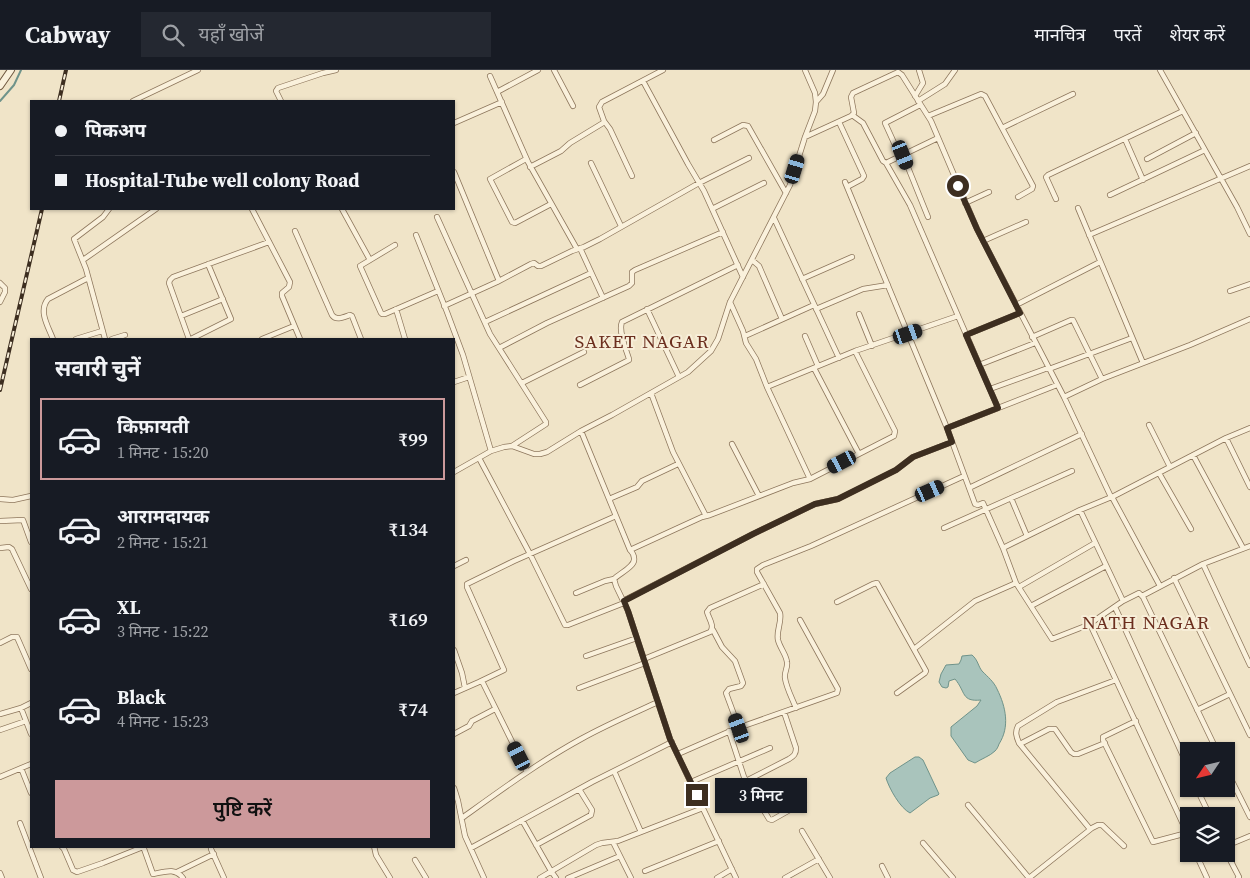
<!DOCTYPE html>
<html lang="hi">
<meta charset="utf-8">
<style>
body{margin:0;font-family:"Source Serif 4","Noto Sans Devanagari",serif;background:#242831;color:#f1f3f6;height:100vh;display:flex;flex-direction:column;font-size:19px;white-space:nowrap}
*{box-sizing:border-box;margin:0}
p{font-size:16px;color:#9ea1a6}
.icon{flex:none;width:28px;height:28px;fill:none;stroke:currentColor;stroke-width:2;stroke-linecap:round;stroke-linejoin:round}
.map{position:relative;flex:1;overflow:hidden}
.panel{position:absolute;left:30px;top:268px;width:425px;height:510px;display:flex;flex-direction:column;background:#171b24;border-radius:0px;box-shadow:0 1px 4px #0004}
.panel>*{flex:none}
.hud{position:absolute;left:30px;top:30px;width:425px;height:110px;border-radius:0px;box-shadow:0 1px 4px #0004;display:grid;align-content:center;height:110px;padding:0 25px;background:#171b24}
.needle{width:32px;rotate:235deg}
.controls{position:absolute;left:1180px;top:672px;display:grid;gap:10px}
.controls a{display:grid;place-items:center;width:55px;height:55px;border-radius:0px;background:#171b24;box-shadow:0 1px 4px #0004;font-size:25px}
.end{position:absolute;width:22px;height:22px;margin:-11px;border:6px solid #3d2e20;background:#fff;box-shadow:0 0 0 2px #fff}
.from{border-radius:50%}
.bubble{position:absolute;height:35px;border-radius:0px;background:#171b24;box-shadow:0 1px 4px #0004;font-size:16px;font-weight:600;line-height:35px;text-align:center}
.car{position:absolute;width:15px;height:30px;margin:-15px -8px;border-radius:6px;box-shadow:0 0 4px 1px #0007;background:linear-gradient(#222 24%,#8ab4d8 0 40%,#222 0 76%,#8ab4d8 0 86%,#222 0)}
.hud b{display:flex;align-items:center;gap:18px;height:48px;font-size:19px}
.hud b+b{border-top:1px solid #363941}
.hud i{width:12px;height:12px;background:#f1f3f6}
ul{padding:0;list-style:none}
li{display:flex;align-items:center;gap:15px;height:82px;margin:0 10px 8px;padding:0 15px;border:2px solid transparent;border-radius:0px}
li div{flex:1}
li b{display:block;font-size:19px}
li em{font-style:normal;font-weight:600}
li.selected{border-color:#cc999b}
li>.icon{width:45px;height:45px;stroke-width:1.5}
h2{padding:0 25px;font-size:22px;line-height:60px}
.primary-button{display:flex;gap:10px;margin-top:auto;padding:10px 25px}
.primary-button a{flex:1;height:58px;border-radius:0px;background:#cc999b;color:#111;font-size:20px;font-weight:600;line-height:58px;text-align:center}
header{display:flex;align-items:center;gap:30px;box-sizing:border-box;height:70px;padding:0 25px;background:#171b24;border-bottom:1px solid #363941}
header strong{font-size:24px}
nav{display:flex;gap:28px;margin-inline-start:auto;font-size:18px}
.search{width:350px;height:45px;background:#242831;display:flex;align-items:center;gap:12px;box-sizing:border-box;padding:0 18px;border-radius:0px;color:#9ea1a6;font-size:19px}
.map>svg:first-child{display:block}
.water{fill:#a9c4bc;stroke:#6f938a}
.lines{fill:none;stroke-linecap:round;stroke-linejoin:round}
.stream{stroke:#6f938a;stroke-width:2}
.street-casing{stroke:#8d765c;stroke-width:6}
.secondary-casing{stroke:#6f573f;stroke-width:8}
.street{stroke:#faf1dc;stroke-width:4.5}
.secondary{stroke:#faf1dc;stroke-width:6}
.rail-casing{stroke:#3d2e20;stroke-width:4}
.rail{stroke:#f7eed8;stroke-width:2;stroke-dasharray:5.5;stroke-linecap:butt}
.route{stroke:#3d2e20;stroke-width:6}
.labels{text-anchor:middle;stroke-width:4;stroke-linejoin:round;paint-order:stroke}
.neighbourhood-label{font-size:19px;letter-spacing:1px;fill:#6b2e1e;stroke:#f7eed8}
</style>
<header>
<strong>Cabway</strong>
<div class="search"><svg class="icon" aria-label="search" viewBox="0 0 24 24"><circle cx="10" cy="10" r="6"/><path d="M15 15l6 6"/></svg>यहाँ खोजें</div>
<nav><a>मानचित्र</a><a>परतें</a><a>शेयर करें</a></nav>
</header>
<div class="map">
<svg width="1250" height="808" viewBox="0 0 1250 808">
<rect width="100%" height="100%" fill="#f0e4c8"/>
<path class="water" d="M972 585C978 590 978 596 982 601 988 607 994 612 997 619 1006 637 1010 657 999 674 998 677 997 679 995 681 990 686 981 689 975 693L968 690 951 666V657L977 636 981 630C961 632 966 622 955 609L949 611 948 617 946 618 942 617 939 612 941 604 946 595 959 594 961 590 962 586Z
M915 687H919L923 690 939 724 938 725 930 728 910 743C900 738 889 718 886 708L890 703Z"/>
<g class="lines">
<path class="stream" d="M0 31 14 15 21 0"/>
<defs>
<path id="street" d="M554 0 573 36
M1160 0 1237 137 1250 164
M490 6 528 92 577 179
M643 11 688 94 704 121 743 207
M497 22 538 0
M915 26 923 13 919 0
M133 31 198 0
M281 31 276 21 278 18 323 3 336 0
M918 31 945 14 955 0
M816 32 823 24 833 0
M852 45 863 53 883 91 886 93
M928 46 981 24 985 26 1033 116 1032 119 1018 127
M604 51 610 59 632 106
M839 52 864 106 862 109 847 117
M454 53 502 32
M1002 58 1073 24
M805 67 851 46 854 43 851 27 853 23 896 3 898 2 902 5 931 51 977 159 1064 327 1111 427
M938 68 886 93 910 135 998 338
M1125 69 1143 110
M714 70 743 55 748 56 786 123
M903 85 928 147
M900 86 885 53 920 35
M526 89 490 109 512 152 515 153 551 134
M1147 89 1196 63
M591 93 621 156
M530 97 561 81 570 73 603 53 604 51 599 37 602 32 663 0
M454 102 499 211
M845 112 947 358 975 434 978 435 983 433 1003 478 1016 513 975 531 914 579
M1110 125 1205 80
M1056 129 1046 107 1048 105 1183 41
M965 133 989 122
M1078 138 1143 293
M252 139 290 212 289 217 282 223V226L300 269
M342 139 370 190
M712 139 764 113
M437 147 490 264 546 352V354L512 376
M774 148 839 288
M295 161 332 245C336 251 344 247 350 245L352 246 361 269
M416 165 447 242 463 285 491 381
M1089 165 1250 96
M983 171 1026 152
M395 175 360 196 381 243 382 244H385L438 221
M580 178 603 228
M83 190 156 139
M752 190 759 196 782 249
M802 209 852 187
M0 213 5 218V222L0 232
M1230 221 1250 214
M730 232 743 261 746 273 756 289 767 317 810 409
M1016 235 1100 192
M444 236 497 212 531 194 534 193 538 196H541L572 181 584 177 600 169 699 113 749 88
M396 239 405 269
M647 239 679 307
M816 239 863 219 888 215
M859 244 872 276
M181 246 223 229
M485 252 591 203
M966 265 1020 243
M745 266 814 235
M805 266 818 296
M1032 267 1071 250H1073L1102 309
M53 269C48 256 38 241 48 229L88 208
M76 269 102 261
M105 269 86 199 74 169 103 147 109 139
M112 269 125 265
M189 269 169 213 170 210 173 207 269 172
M191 269 231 249 208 194
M262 269 294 256
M499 278 547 253 629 216 632 213V202L635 200 723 162
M979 295 1035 273
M814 298 859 384
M1049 299 1132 268
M454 312 469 307
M522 313 584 282
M580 315 629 290V289C626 279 618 261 622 252L738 195
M767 317 855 281 958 246
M990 319 1048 298
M651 323 673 382 706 446
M1064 327 1102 309 1190 275 1250 249
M1149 355 1170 397
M947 358 1057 315
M581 361 630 480C632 482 634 485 634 488 636 496 620 503 614 509L616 516 628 541 670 669 736 808
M1226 368 1250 417
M732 374 759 426
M1193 385 1243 478
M479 388 530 484 565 555H568L624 533
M454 402 491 381 504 377 512 376 534 384H540L547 382 581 361 612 345 688 302 711 281 718 269 730 232 790 115 805 67 815 41 816 32 815 23 805 0
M1159 403 1191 459
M969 418 1082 364
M1112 427 1160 516
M1011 428 1027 466
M0 429 13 430 31 426
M609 429 637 417 642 411 678 394
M1080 440 1123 531
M0 451 23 450 31 472
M944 458 1072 401
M0 478 9 477 12 479 31 519
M1003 478 1080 440 1114 426 1226 368 1250 358
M630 480 702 447 710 445 793 413 810 409 894 366 895 361 855 281
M1203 494 1250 595
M454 496 466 490
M1174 508 1250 665
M1016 513 1052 569 1088 555 1123 531 1139 523 1143 527 1217 681
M1019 517 1095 473
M576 523 605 511 614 509
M1142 526 1203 494 1250 476
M623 531 753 464 815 434 838 429 896 400 913 387 952 372
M837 532 873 514 877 513 926 601 925 603 897 623
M1031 536 1106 496
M1115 537 1189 699
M1090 554 1189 767
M713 560 722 577 735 591 743 613 741 616 729 619 726 623 739 658
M0 573 12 567H17L31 599
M454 580 462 603 465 618
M586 586 637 568
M644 589 710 562C715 556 709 549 707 542L710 538 764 514
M482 611 527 702
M579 618 645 593
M454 623 479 612 504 600 467 517V514L514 491 616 446
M21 638 31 664
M796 638C792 628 786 617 785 608 784 602 788 598 787 592 786 584 780 578 778 570 776 561 782 552 780 543L757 502V499L763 495 811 476 964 406
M1197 640 1230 624
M0 644 21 638 31 633
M1136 651 1105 666 1103 667V670L1153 772 1187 763
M0 660 26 651
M729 661 744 707 769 749 772 750 804 732
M454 664 469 656 472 651 495 639
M1020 674 1049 659H1055L1071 682 1074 684H1078L1105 673
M678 684 735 659 837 623 838 619 800 550
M21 698 31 723
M1226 699 1250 747
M614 701 641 762
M0 707 31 694
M746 711 789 689C794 686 796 684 796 678L784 642
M691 712 770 678
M454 718 458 731 465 766 484 808
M1197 719 1210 746
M968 735 1029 808
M462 748C501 720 539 692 581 669 606 655 632 644 658 632
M522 750 551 801 556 808
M20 753 41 808
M1090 759 1019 673C1016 666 1015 662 1018 656L1057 632 1116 610
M802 761 830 808
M613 772 631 808
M923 773 953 808
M536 775 591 745 592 740 579 719
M61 776 64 779 73 800 77 802 103 793 143 777
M143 776 153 804C164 802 175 797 183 808
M374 776 376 785 390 808
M1226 776 1250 766
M471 778 592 712 672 672
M211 779 224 808
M1226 782 1239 807 1238 808
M1196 784 1207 808
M1198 788 1208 784
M415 790 426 808
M882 796 888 808
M645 801 719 771
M177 802 214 784
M0 803 2 808
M540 808 596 775 602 773 618 771 703 738
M568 808 620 786
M717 808 732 799
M785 808 819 789
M1029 808 1092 758 1098 755H1102L1124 776"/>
<path id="secondary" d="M0 16 11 0"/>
</defs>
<use href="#street" class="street-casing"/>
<use href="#secondary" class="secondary-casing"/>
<use href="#street" class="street"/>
<use href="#secondary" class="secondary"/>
<defs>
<path id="rail" d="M59 31 66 0
M0 320 42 139"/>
</defs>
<use href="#rail" class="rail-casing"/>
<use href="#rail" class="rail"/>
</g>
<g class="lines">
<path class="route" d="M697 725 670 669 628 541 624 531 753 464 815 434 838 429 896 400 913 387 952 372 947 358 998 338 966 265 1020 243 977 159 958 116"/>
</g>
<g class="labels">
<g class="neighbourhood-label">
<text x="642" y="278">SAKET NAGAR</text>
<text x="1146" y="559">NATH NAGAR</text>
</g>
</g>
</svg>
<div class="controls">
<a><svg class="needle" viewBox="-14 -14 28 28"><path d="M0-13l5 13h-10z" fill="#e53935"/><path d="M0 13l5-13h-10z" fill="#9ea1a6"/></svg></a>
<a><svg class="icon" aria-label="layers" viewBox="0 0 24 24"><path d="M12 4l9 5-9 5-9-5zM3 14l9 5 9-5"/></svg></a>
</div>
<i class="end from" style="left:958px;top:116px"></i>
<i class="end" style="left:697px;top:725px"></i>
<div class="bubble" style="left:715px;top:708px;width:92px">3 मिनट</div>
<i class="car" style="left:903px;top:85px;rotate:158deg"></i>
<i class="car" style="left:795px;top:99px;rotate:17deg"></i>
<i class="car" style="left:908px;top:264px;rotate:71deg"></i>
<i class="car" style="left:842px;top:392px;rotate:243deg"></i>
<i class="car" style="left:930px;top:421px;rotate:66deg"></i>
<i class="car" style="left:739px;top:658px;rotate:340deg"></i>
<i class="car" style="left:519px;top:686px;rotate:333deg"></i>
<div class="hud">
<b><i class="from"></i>पिकअप</b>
<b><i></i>Hospital-Tube well colony Road</b>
</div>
<section class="panel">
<h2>सवारी चुनें</h2>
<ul>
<li class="selected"><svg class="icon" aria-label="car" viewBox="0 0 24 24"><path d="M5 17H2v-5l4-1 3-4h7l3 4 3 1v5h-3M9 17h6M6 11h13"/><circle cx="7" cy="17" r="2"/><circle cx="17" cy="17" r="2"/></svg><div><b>किफ़ायती</b><p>1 मिनट · 15:20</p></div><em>₹99</em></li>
<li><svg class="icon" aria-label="car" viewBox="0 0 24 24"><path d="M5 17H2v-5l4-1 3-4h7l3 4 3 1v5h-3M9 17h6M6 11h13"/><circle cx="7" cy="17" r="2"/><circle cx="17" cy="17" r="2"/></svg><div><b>आरामदायक</b><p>2 मिनट · 15:21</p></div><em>₹134</em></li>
<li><svg class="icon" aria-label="car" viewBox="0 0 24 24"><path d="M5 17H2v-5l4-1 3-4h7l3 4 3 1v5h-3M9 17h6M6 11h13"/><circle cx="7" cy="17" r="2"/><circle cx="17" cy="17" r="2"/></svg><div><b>XL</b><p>3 मिनट · 15:22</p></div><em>₹169</em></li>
<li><svg class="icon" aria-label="car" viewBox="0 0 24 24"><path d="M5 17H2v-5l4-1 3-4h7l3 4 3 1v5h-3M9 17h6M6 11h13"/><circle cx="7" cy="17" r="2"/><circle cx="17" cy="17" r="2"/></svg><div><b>Black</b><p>4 मिनट · 15:23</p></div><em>₹74</em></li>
</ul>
<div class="primary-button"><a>पुष्टि करें</a></div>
</section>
</div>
